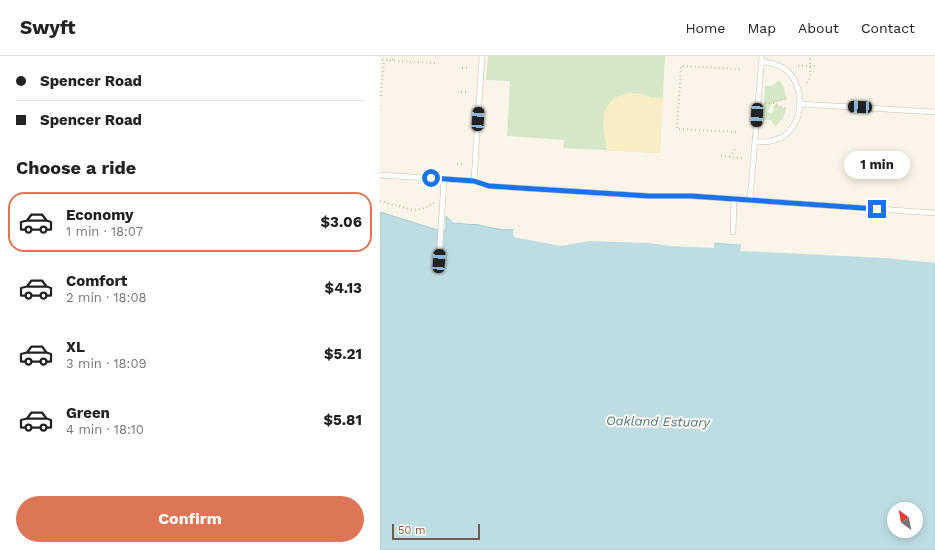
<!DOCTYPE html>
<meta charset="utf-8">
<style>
body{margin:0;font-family:"Work Sans",sans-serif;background:#f2f2f2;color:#222;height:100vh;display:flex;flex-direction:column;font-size:15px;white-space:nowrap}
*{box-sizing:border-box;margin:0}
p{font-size:13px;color:#767676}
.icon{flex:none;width:22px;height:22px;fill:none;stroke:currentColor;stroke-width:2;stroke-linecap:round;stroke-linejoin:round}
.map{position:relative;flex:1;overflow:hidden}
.drawer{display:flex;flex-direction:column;background:#fff;width:380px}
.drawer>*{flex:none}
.top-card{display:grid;align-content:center;height:88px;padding:0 16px;background:#fff}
.needle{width:26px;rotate:328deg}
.fabs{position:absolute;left:507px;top:446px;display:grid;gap:8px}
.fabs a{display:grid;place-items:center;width:36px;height:36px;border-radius:50%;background:#fff;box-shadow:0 2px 10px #0003;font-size:20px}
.scale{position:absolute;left:12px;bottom:10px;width:88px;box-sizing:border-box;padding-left:4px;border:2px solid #735b4e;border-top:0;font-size:11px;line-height:14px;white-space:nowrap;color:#735b4e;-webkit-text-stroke:3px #fef8ee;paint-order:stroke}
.end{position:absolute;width:18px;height:18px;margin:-9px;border:5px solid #1a73e8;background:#fff;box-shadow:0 0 0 2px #fff}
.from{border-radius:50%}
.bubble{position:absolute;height:28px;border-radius:14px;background:#fff;box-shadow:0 2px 10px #0003;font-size:13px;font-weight:700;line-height:28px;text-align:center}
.car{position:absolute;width:12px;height:24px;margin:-12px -6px;border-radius:5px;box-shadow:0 0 3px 1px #0007;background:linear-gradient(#222 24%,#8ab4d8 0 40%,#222 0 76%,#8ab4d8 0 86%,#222 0)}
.top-card b{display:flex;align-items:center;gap:14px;height:38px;font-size:15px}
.top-card b+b{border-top:1px solid #e0e0e0}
.top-card i{width:10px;height:10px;background:#222}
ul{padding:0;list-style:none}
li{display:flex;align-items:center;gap:12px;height:60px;margin:0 8px 6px;padding:0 8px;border:2px solid transparent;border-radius:16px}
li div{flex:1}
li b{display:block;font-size:15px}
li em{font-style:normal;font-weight:700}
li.current{border-color:#dc7656}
li>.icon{width:36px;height:36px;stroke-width:1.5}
h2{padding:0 16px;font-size:18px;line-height:48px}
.primary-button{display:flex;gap:8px;margin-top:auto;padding:8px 16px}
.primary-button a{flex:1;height:46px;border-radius:24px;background:#dc7656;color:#fff;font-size:16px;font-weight:700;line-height:46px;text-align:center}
header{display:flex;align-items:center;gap:24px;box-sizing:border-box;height:56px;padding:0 20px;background:#fff;border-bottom:1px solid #e0e0e0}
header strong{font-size:19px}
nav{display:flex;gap:22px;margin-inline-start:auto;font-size:14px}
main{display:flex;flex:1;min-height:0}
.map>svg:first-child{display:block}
.green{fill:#d4e8c7}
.sand{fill:#f8edc5}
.water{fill:#bedde3;stroke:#a4ccd4;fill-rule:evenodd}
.pier{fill:#fbf4e8}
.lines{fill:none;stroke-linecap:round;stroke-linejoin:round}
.service-casing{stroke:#ccbcaf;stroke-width:6}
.path{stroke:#d3b7a4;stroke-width:2;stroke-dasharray:1 3;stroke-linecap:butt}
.service{stroke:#fff;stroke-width:5}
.route{stroke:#1a73e8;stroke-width:5}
.labels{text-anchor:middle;stroke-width:4;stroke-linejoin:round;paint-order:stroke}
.water-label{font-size:13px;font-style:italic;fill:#497a85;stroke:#fef8ee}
</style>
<header>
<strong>Swyft</strong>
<nav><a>Home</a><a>Map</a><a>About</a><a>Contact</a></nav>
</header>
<main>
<section class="drawer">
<div class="top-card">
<b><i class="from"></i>Spencer Road</b>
<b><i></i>Spencer Road</b>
</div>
<h2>Choose a ride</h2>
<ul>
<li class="current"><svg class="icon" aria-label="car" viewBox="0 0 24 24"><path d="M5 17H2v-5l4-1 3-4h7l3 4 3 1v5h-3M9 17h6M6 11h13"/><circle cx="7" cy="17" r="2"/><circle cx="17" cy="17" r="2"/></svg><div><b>Economy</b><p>1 min · 18:07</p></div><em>$3.06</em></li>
<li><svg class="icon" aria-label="car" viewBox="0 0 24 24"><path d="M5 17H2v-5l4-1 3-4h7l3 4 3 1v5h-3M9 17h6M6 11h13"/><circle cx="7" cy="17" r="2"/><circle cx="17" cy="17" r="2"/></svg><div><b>Comfort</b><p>2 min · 18:08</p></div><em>$4.13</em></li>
<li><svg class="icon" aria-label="car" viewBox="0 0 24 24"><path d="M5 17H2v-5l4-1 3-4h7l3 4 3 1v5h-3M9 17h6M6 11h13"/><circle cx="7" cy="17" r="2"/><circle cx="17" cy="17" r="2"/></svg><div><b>XL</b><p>3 min · 18:09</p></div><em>$5.21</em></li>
<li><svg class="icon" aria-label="car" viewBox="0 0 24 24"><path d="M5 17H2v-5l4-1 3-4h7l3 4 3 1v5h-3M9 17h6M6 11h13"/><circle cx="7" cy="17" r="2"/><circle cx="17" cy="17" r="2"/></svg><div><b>Green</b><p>4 min · 18:10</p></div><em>$5.81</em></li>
</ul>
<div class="primary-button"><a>Confirm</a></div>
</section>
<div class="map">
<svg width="555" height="494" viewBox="0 0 555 494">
<rect width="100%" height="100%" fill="#fbf4e8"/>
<path class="green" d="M108 0H285L280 97 183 92 184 84 127 80 130 25 106 24Z
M399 24 403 30 407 43 392 47 388 55 389 57H392L394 55 393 51 395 48 406 53 403 62 395 71 391 64H383L385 30H392Z"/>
<path class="sand" d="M251 37 262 38 272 42 283 41 280 97 227 94C221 70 218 40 251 37Z"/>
<path class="water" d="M0 156 61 175 66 174V160L74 168C79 166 81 168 86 168 90 169 95 168 99 169 108 171 127 176 136 173L142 177 182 185 213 183 330 187 555 203V494H0ZM514 453H536V475H514Z"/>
<path class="pier" d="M137 171 143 175 169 178 182 183 214 181 330 185 334 186V192L291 190 268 187 210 185 180 190 134 181 133 174Z
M361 188 555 201V207L506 202 360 195Z"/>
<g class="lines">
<defs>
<path id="service" d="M420 48 555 56
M376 86C385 86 392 86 400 82 425 70 426 29 405 13 398 8 389 7 381 5
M0 119 94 125 109 130 269 140H311L555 157
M94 125 102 0
M370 144 382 0
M353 176 354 143
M59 205 64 123"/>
</defs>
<use href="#service" class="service-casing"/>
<path class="path" d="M2 4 57 7
M13 4V0
M418 10H438
M82 12 90 11
M427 27 430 22V0
M81 36H88
M1 40 4 4
M385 47H391L407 43
M393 47 406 53
M0 54V48
M356 76 297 73 301 10 360 13
M341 100 363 102
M350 101 356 91
M77 108H83
M0 145 33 154 42 153 54 147"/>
<use href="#service" class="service"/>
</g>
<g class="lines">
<path class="route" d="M51 122 94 125 109 130 269 140H311L497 153"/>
</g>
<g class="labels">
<g class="water-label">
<text transform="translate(278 365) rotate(1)" y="5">Oakland Estuary</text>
</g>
</g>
</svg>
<div class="fabs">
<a><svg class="needle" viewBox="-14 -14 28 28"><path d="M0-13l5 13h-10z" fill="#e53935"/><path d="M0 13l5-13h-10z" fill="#767676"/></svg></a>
</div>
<div class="scale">50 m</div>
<i class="end from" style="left:51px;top:122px"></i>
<i class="end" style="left:497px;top:153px"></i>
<div class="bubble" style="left:464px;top:95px;width:66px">1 min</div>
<i class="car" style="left:480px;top:51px;rotate:273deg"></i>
<i class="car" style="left:377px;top:59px;rotate:183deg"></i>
<i class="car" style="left:98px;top:63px;rotate:4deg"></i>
<i class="car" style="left:59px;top:205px;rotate:4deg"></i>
</div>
</main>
